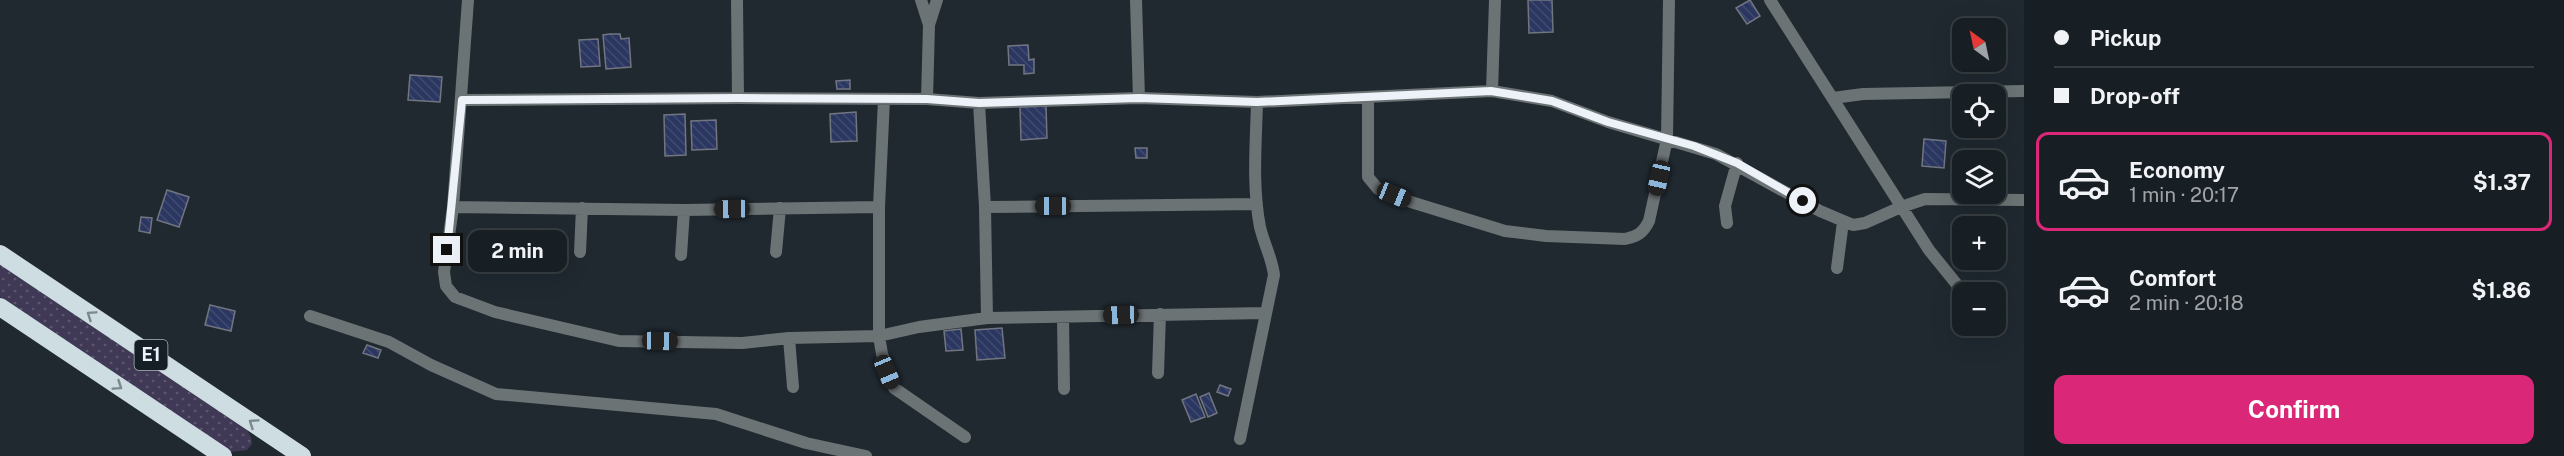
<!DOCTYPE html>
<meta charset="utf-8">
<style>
body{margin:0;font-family:"Public Sans",sans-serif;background:#252c31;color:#f1f3f6;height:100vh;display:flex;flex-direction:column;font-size:22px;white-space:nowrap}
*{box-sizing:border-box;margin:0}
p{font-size:20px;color:#9fa2a6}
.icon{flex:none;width:33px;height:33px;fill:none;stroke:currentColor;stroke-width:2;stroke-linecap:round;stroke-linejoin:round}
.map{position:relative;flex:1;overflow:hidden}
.panel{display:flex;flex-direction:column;background:#181f24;width:540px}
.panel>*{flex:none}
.guide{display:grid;align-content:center;height:132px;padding:0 30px;background:#181f24}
.needle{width:39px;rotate:327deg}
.buttons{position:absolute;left:1952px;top:18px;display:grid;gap:12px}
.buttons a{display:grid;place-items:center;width:54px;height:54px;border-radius:12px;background:#181f24;box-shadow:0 6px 24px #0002,0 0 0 2px #363d41;font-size:30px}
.end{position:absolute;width:27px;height:27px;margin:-14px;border:8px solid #edf2f8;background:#111;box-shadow:0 0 0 3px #111}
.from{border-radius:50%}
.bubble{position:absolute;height:42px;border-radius:12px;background:#181f24;box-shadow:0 6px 24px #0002,0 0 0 2px #363d41;font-size:20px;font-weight:700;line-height:42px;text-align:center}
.car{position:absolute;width:18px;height:36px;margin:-18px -9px;border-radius:8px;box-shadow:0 0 4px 2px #0007;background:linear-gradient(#222 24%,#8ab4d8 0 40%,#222 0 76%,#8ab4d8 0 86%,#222 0)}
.guide b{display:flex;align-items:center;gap:21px;height:57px;font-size:22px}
.guide b+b{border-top:2px solid #363d41}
.guide i{width:15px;height:15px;background:#f1f3f6}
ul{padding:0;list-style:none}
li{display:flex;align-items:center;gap:18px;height:99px;margin:0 12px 9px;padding:0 18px;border:3px solid transparent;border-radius:12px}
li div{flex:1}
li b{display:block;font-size:22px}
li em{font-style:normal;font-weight:700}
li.on{border-color:#db2777}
li>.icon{width:54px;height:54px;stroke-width:1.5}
.cta{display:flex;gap:12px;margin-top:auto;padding:12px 30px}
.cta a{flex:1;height:69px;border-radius:12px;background:#db2777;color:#fff;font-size:24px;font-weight:700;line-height:69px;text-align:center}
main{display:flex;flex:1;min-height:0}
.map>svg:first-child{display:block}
.grass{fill:url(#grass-dots)}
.building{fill:url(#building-back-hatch);stroke:#717581;stroke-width:1.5}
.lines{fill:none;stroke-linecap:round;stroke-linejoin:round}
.minor{stroke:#6c7375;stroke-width:12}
.motorway{stroke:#cddde2;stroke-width:18}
.oneway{stroke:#7b888d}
.route{stroke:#edf2f8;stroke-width:8}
.labels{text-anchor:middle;stroke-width:4.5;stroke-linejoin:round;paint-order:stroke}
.shield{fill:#161f26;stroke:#acb3b9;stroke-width:1.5}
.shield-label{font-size:18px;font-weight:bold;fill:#edf2f8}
</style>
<main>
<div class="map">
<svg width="2024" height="456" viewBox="0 0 2024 456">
<defs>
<pattern id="grass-dots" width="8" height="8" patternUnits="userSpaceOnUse" patternTransform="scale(1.5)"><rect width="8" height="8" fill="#403956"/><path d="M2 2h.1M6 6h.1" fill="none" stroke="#5c566f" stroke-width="1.8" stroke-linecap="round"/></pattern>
<pattern id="building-back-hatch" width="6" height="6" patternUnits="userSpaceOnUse" patternTransform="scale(1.5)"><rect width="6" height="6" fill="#2b3760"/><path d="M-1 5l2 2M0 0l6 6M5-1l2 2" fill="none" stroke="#404b70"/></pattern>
</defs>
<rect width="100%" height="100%" fill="#202930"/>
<path class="grass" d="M0 264 246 428 251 437 252 444 247 450 231 452 0 297Z"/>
<path class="building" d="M1528 0H1552L1553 32 1529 33Z
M1750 0 1760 16 1747 24 1736 8Z
M610 34H620L621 39 629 38 631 67 606 69 603 35Z
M598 39 600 66 581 67 579 40Z
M1028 45 1029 60 1034 59V73L1024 74V65H1009L1008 46Z
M410 75 442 77 440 102 408 100Z
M850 80V89H837L836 81Z
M1046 106 1047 138 1021 140 1020 107Z
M856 112 857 141 831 142 830 114Z
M685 114 686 155 665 156 664 115Z
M716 120 717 149 692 150 691 121Z
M1924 139 1946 141 1944 168 1922 166Z
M1135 148H1147V158H1136Z
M167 190 189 197 179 227 157 220Z
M141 217 152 218 150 233 139 231Z
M210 305 235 311 231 331 205 325Z
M1002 328 1005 358 977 360 975 330Z
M961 329 963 350 946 351 944 331Z
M367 345 381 350 378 358 363 353Z
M1220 385 1231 389 1228 396 1217 392Z
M1209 393 1217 413 1208 417 1200 397Z
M1196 394 1205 417 1191 422 1182 400Z"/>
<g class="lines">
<path class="minor" d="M468 0 453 207 444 272 446 286 455 297 495 312 619 341 742 343 789 338 879 336 919 327 987 318 1266 313
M737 0 738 98
M921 0 929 25
M1136 0 1139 98
M1770 0 1929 250 1963 292
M1492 91 1495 0
M1368 97V177L1378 189 1411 202 1505 231 1546 236 1625 239C1638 236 1643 233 1649 221L1667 139 1669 0
M1833 98 1863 94 2024 91
M884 99 879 207V336L882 354 894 388 965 437
M927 99 929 25 937 0
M462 100 738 98 927 99 979 103 1139 98 1257 102 1492 91 1552 101 1608 122 1716 154 1820 211 1853 225 1865 223 1901 207 1925 199 2024 200
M979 103 985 207 987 318
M453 207 684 210 879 207
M985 207 1257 204
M1727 223 1725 206 1737 163
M580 252 582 208
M776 252 780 208
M681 255 684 210
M1837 268 1843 222
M1995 306H2002
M310 316 389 342 431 365 496 394 716 414 806 443 866 456
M1063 317 1064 389
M789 338 793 387
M1158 373 1160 314
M1240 439 1274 275C1272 258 1264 244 1260 227 1252 186 1256 143 1257 102"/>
<path class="motorway" d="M0 254 302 456
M0 307 223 456"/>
</g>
<defs><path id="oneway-chevron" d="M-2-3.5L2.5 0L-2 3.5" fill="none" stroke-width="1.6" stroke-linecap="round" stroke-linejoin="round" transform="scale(1.5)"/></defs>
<g class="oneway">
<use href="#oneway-chevron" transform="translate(91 315) rotate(-146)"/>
<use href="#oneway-chevron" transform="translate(118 386) rotate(34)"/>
<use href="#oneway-chevron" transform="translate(253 423) rotate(-146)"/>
</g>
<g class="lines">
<path class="route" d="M447 250 462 100 738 98 927 99 979 103 1139 98 1257 102 1491 91 1552 101 1608 122 1694 146 1737 163 1803 201"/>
</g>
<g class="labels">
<rect class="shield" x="134.5" y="340" width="33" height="30" rx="4.5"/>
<g class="shield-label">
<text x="151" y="361">E1</text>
</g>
</g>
</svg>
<div class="buttons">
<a><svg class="needle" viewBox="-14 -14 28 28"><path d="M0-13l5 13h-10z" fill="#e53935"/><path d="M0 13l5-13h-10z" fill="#9fa2a6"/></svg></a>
<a><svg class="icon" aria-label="locate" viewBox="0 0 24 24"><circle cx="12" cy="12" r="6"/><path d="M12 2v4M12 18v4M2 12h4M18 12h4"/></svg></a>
<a><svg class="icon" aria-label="layers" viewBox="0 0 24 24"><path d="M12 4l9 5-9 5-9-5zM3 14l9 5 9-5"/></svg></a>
<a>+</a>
<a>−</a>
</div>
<i class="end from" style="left:1803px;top:201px"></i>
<i class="end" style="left:447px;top:250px"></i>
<div class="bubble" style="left:468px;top:230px;width:99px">2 min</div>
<i class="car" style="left:1659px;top:178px;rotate:193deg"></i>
<i class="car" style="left:1394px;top:195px;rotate:112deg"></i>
<i class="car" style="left:1053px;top:206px;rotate:270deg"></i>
<i class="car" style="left:732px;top:209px;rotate:269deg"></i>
<i class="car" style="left:1121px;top:315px;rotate:268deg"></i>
<i class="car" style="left:660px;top:341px;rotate:91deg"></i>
<i class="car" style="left:887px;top:372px;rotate:157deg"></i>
</div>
<section class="panel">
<div class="guide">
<b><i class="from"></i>Pickup</b>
<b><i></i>Drop-off</b>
</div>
<ul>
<li class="on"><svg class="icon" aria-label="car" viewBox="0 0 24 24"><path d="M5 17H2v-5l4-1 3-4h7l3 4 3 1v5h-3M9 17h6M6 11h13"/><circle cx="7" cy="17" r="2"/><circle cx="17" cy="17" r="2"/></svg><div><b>Economy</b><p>1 min · 20:17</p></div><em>$1.37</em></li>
<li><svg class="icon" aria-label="car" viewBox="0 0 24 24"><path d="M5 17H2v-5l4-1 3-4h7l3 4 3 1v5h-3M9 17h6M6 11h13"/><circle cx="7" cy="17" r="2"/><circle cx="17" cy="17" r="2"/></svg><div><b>Comfort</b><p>2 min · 20:18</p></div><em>$1.86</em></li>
</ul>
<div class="cta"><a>Confirm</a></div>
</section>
</main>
